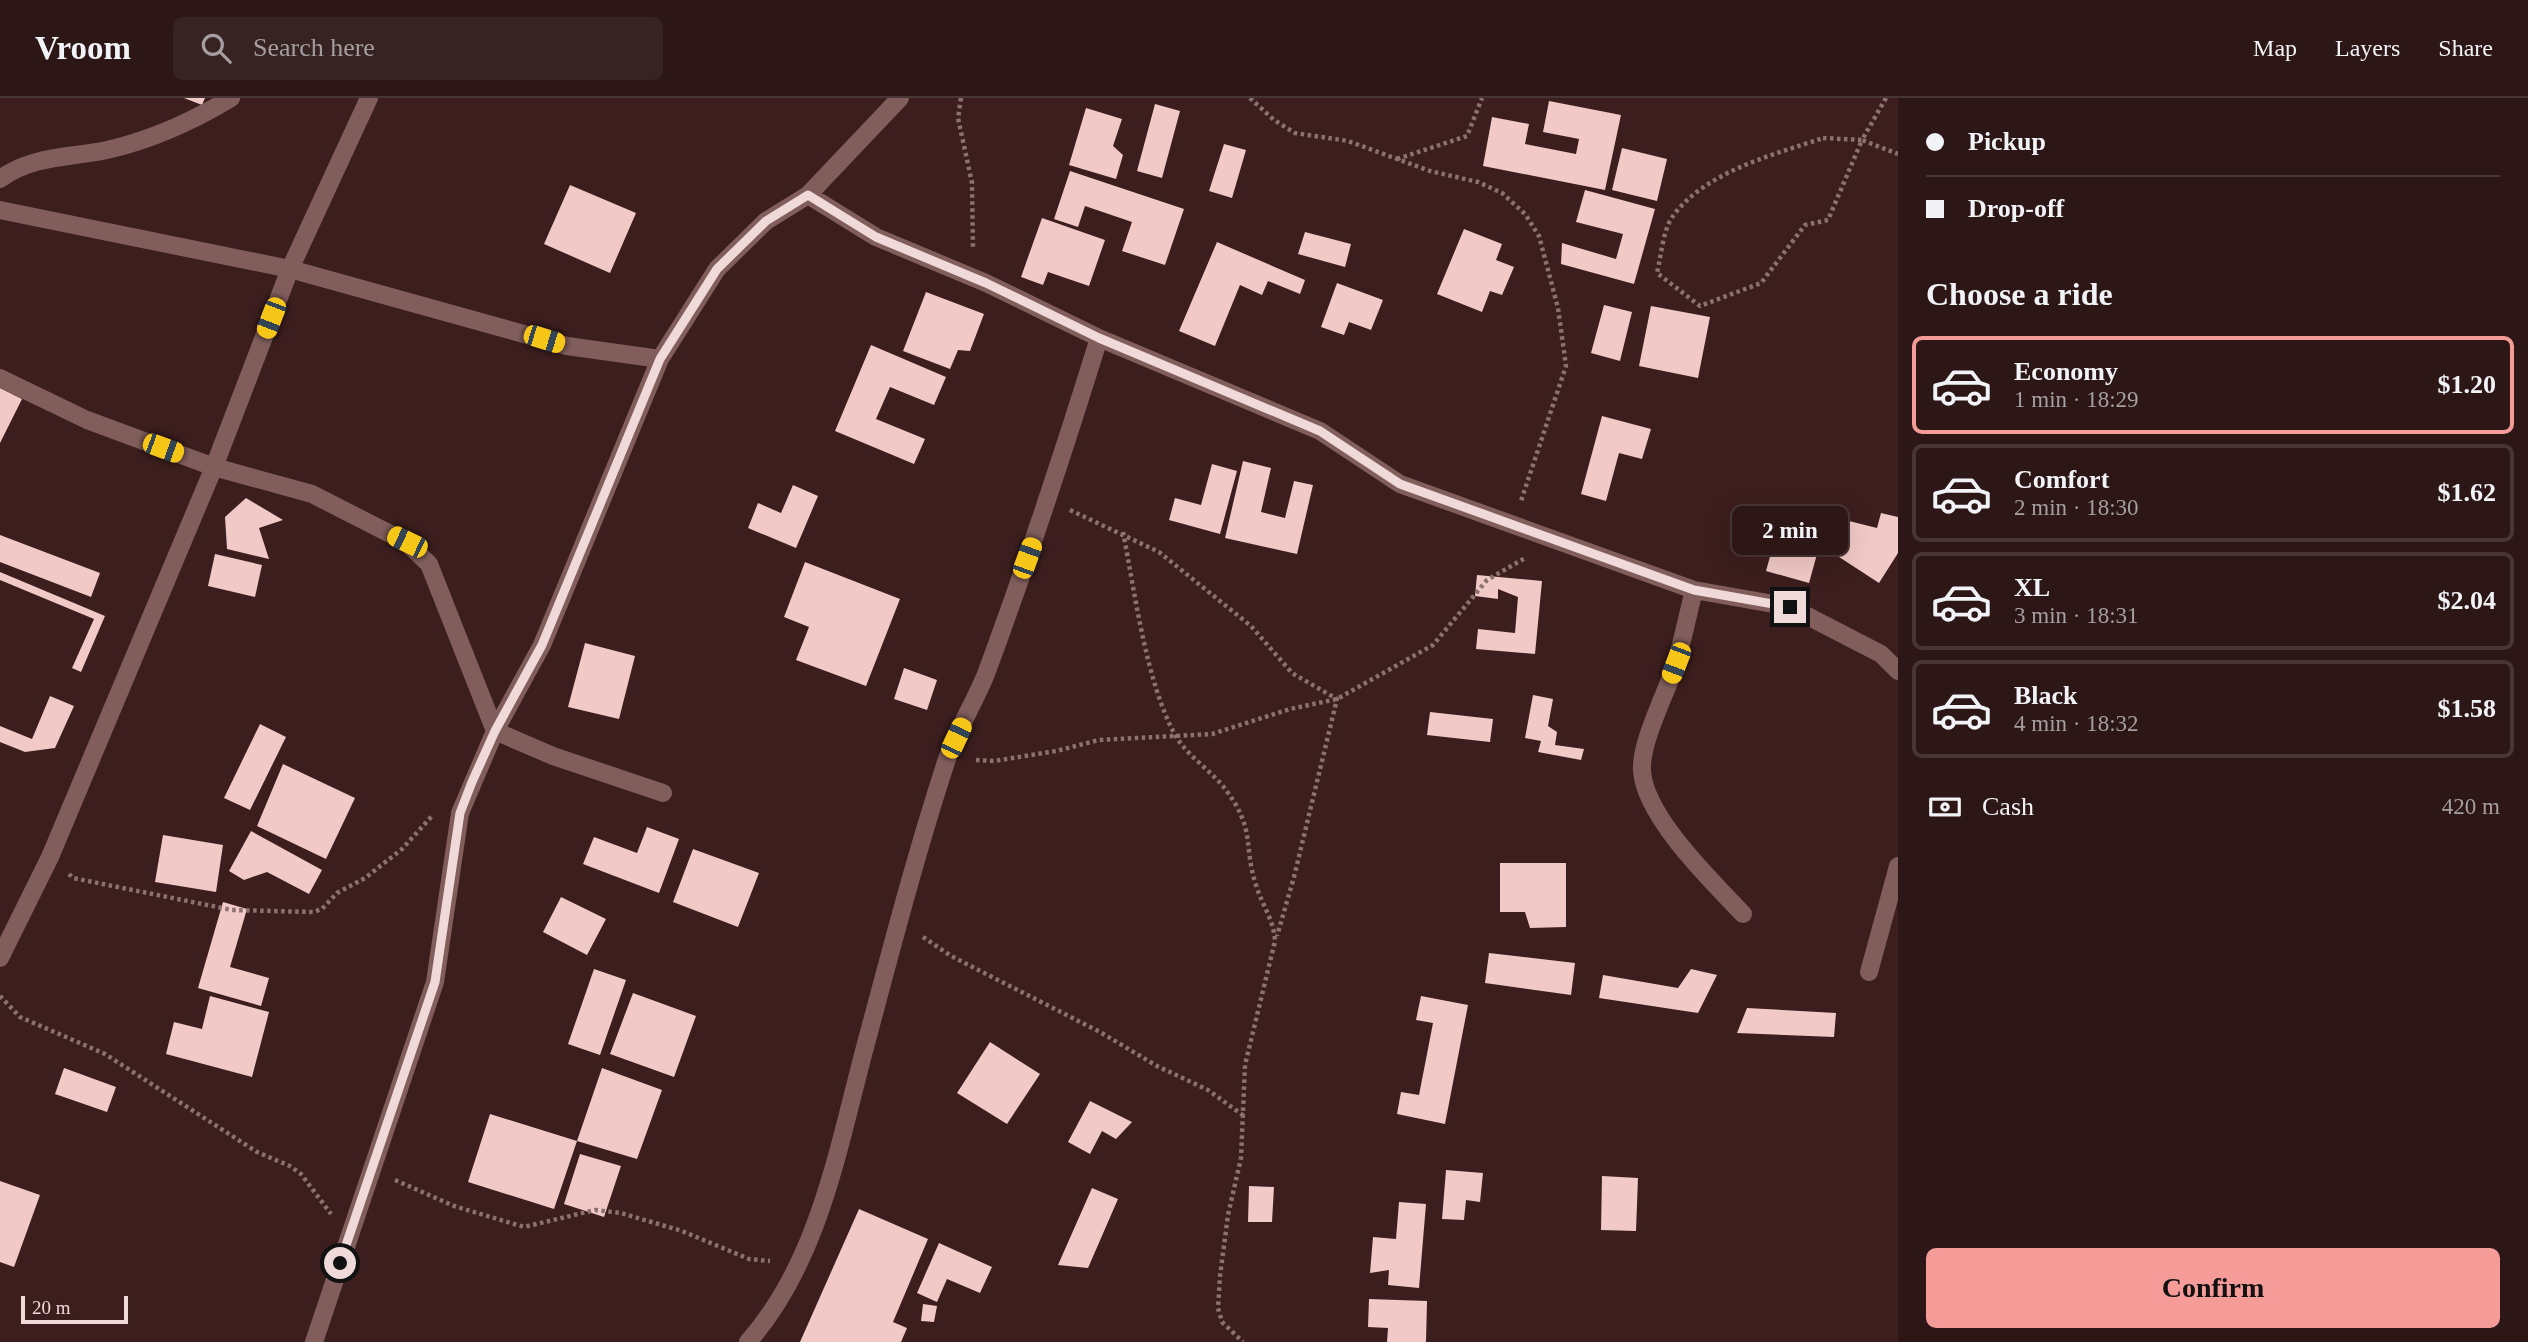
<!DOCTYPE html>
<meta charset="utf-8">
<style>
body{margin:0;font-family:"Times New Roman",serif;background:#382323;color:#f1f3f6;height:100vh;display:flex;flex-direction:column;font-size:26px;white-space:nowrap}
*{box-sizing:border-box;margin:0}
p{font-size:23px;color:#a69fa1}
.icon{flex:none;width:38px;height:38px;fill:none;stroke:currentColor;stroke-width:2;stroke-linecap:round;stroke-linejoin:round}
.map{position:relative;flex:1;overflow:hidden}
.drawer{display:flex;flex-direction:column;background:#2c1616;width:630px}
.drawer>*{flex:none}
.hud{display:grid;align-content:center;height:154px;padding:0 28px;background:#2c1616}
.scale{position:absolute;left:21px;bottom:18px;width:107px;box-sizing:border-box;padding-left:7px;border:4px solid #efdad9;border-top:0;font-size:19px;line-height:24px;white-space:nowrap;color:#efdad9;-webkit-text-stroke:5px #3b1e1d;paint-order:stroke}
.end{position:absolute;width:32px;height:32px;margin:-16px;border:9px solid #efdad9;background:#111;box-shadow:0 0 0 4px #111}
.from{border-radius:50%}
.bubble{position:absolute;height:49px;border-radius:10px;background:#2c1616;box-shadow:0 7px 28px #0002,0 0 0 2px #483535;font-size:23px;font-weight:700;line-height:49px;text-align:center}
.car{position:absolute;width:21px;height:42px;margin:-21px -10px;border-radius:9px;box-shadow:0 0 5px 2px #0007;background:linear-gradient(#f5c518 24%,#345 0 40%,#f5c518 0 76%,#345 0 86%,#f5c518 0)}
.hud b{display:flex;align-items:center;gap:24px;height:66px;font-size:26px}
.hud b+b{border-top:2px solid #483535}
.hud i{width:18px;height:18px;background:#f1f3f6}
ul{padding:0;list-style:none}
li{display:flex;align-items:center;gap:21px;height:98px;margin:0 14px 10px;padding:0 14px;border:4px solid #483535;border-radius:10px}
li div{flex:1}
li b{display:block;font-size:26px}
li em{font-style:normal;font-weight:700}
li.selected{border-color:#f59b98}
li>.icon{width:63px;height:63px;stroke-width:1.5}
h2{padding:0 28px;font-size:32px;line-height:84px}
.pay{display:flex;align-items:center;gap:18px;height:77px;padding:0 28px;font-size:26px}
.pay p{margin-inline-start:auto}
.action{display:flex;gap:14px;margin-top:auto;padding:14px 28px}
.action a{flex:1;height:80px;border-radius:10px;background:#f59b98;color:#111;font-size:28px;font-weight:700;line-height:80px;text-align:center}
header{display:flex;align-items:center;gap:42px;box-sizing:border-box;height:98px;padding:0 35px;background:#2c1616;border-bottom:2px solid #483535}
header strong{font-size:33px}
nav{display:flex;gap:38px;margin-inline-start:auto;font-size:24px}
.search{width:490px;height:63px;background:#382323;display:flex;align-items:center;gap:18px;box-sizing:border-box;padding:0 24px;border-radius:10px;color:#a69fa1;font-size:26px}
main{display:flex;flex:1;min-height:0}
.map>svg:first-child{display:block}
.building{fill:#f1c9c6}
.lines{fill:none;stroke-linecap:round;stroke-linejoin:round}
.path{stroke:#8b7271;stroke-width:4.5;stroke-dasharray:3.5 3.5;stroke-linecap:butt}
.minor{stroke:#815e5c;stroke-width:18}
.route{stroke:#efdad9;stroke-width:9}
</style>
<header>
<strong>Vroom</strong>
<div class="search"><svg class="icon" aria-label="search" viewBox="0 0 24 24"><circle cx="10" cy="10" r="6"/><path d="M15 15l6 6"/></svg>Search here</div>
<nav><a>Map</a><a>Layers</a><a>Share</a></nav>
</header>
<main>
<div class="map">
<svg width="1898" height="1244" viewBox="0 0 1898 1244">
<rect width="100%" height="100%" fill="#3b1e1d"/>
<path class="building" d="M184 0H205L202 7Z
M1549 3 1621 17 1605 92 1483 68 1492 19 1529 26 1525 46 1576 56 1579 41 1543 34Z
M1155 6 1180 13 1162 80 1137 73Z
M1086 10 1122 21 1113 48 1123 57 1116 81 1069 67Z
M1224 46 1246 52 1232 100 1209 93Z
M1622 50 1667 61 1657 103 1612 92Z
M1070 73 1184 111 1165 167 1122 153 1132 124 1085 108 1078 129 1054 121Z
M570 87 636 115 610 175 544 146Z
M1585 92 1655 111 1634 186 1561 166 1562 145 1616 161 1623 136 1576 124Z
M1042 120 1105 142 1089 188 1048 174 1043 187 1021 179Z
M1464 131 1502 146 1496 162 1514 169 1502 197 1490 193 1482 214 1437 196Z
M1305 134 1351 146 1345 169 1298 156Z
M1217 144 1305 182 1300 196 1268 183 1262 197 1240 187 1215 248 1179 233Z
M1337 185 1383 202 1371 232 1349 224 1344 237 1321 229Z
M926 194 984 216 970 253 958 252 950 271 903 253Z
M1604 207 1632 214 1620 263 1591 255Z
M1651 208 1710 219 1698 280 1639 268Z
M871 247 946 279 934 307 890 289 876 321 925 341 914 366 835 333Z
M0 290 22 301 0 345Z
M1602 318 1651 331 1642 361 1619 355 1606 403 1581 396Z
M1243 363 1271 370 1261 414 1285 420 1294 383 1313 387 1297 456 1225 440Z
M1212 366 1237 373 1220 436 1169 422 1175 400 1201 407Z
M793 387 818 398 796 450 748 430 758 405 781 415Z
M246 400 283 422 259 430 269 461 227 451 225 419Z
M1881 415 1898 419V455L1879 485 1836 457 1845 422 1877 430Z
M1781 419 1824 431 1809 485 1766 473Z
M0 437 100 475 91 499 0 464Z
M215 456 262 467 255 499 208 488Z
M805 464 900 501 866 588 796 562 809 529 784 519Z
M0 474 105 518 81 574 72 570 94 521 0 482Z
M1477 477 1542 483 1535 556 1476 551 1478 531 1515 535 1518 499 1498 491V501L1475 498Z
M585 545 635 558 619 621 568 609Z
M904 570 937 582 927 612 894 601Z
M1533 597 1553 601 1548 628 1557 634 1555 647 1584 651 1581 662 1538 654 1541 643 1525 640Z
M50 598 74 608 55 650 25 654 0 644V628L32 641Z
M1430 614 1493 621 1490 644 1427 637Z
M260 626 286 639 250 712 224 700Z
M283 666 355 700 326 761 257 728Z
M647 729 679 741 659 795 583 766 594 739 637 755Z
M251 733 322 772 309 796 267 774 244 782 229 773Z
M163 737 223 747 216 794 155 784Z
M693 751 759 775 738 829 673 804Z
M1500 765H1566V829L1530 830 1525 814H1500Z
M561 799 606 821 587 857 543 834Z
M223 804 247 811 230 869 269 880 261 908 198 890Z
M1489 855 1575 865 1571 897 1485 885Z
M594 871 626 882 600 957 568 946Z
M1691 871 1717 877 1698 915 1599 900 1603 877 1678 890Z
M633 895 696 918 674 979 610 956Z
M210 898 269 914 252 979 166 956 174 924 202 931Z
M1421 898 1468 907 1445 1026 1397 1016 1401 994 1419 997 1433 925 1416 922Z
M1747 910 1836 915 1834 939 1737 935Z
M990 944 1040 976 1007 1026 957 995Z
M64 970 116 989 107 1014 55 996Z
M602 970 662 992 637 1061 577 1043Z
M1090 1003 1132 1024 1116 1041 1102 1033 1090 1056 1068 1044Z
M490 1016 577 1043 554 1111 468 1084Z
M580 1056 621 1068 604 1119 564 1106Z
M1446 1072 1483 1075 1480 1104 1466 1102 1464 1122 1442 1121Z
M1602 1078 1638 1080 1636 1133 1601 1132Z
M0 1083 40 1097 14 1169 0 1164Z
M1249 1088 1274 1089 1272 1124H1248Z
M1092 1090 1118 1101 1088 1170 1058 1167Z
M1399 1104 1426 1106 1419 1190 1388 1187 1389 1172 1370 1175 1373 1139 1396 1141Z
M859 1111 928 1141 893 1224 907 1230 901 1244H800Z
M939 1145 992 1169 980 1195 947 1181 937 1204 917 1195Z
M1369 1201 1427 1203 1426 1244H1387L1388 1230 1368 1229Z
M923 1206 937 1208 934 1224 921 1223Z"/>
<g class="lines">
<path class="path" d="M961 0 958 20 972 85 973 152
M1250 0 1274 22 1295 35 1348 43 1430 73 1478 84 1502 95 1525 116 1539 138 1558 210 1566 268 1521 403
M1886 0 1862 42 1898 56
M1823 40 1862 42 1828 122 1805 127 1761 185 1700 208 1657 175C1661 159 1663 131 1673 118 1706 73 1773 57 1823 40Z
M1397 61 1467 38 1482 0
M1070 412 1159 454 1251 528 1292 575 1337 601 1294 779 1277 838
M1123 434C1135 495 1146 583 1175 637 1187 658 1212 673 1226 692 1256 732 1243 748 1256 787 1262 807 1274 822 1275 843L1245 967 1241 1060 1228 1117 1220 1178 1218 1210 1222 1224 1243 1244
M976 662 994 663 1056 653 1099 642 1212 636 1290 611 1337 601 1433 547 1487 482 1525 460
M69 776 73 780 232 812 313 814 322 811 337 795 365 780 402 751 432 718
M923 839 951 858 1100 934 1157 968 1208 992 1244 1018
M0 898 20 919 105 956 257 1054 290 1068 301 1076 331 1116
M395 1082 454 1108 524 1129 595 1112 621 1115 682 1133 749 1161 770 1163"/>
<path class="minor" d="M0 81C33 57 70 60 107 52 151 42 193 23 231 0
M808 97 876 139 986 185 1099 240 1320 333 1400 386 1694 492 1790 509 1881 556 1898 573
M0 112 290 171 567 248 660 261
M0 280 87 322 214 369 312 396 406 444 429 466 495 633 553 658 663 695
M1694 492C1688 516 1683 541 1676 565 1667 594 1640 644 1642 673 1645 719 1712 783 1743 816
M0 860 50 759 214 369 290 171 369 0
M1869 874 1898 768
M314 1244 435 884 460 715 495 633 542 547 660 261 717 171 766 123 808 97 900 0
M748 1244C818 1165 838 1051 864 953 890 856 915 759 946 664 956 633 974 606 986 576 1027 465 1064 353 1099 240"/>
</g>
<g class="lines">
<path class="route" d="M340 1165 435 884 460 715 472 684 495 633 542 547 660 261 717 171 766 123 808 97 876 139 986 185 1099 240 1320 333 1400 386 1694 492 1790 509"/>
</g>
</svg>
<div class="scale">20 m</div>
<i class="end from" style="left:340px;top:1165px"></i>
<i class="end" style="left:1790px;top:509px"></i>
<div class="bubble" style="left:1732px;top:408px;width:116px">2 min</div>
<i class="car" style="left:271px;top:220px;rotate:201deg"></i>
<i class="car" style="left:544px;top:241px;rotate:107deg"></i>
<i class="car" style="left:163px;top:350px;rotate:110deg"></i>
<i class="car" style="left:407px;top:444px;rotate:296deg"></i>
<i class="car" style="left:1027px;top:460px;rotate:20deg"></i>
<i class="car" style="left:1676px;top:565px;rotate:201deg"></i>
<i class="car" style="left:956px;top:640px;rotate:25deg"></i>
</div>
<section class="drawer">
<div class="hud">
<b><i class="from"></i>Pickup</b>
<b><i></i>Drop-off</b>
</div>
<h2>Choose a ride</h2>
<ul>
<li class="selected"><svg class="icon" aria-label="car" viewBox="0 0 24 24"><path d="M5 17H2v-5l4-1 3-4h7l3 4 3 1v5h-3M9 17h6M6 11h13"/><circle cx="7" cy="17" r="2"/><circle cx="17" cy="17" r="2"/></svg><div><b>Economy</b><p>1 min · 18:29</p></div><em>$1.20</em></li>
<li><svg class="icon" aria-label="car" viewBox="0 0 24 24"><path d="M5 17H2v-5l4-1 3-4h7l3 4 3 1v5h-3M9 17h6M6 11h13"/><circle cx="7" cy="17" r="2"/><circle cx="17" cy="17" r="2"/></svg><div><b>Comfort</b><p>2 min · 18:30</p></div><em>$1.62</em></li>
<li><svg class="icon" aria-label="car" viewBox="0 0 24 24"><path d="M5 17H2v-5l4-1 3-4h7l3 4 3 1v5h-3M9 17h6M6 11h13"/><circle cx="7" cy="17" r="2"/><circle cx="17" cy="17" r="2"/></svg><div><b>XL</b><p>3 min · 18:31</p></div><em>$2.04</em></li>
<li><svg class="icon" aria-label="car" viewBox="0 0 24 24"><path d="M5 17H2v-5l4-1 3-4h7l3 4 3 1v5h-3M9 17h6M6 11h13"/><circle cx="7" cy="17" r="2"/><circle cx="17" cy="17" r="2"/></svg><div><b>Black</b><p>4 min · 18:32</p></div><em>$1.58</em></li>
</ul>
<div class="pay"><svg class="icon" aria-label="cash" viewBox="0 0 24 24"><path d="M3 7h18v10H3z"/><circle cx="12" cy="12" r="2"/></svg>Cash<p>420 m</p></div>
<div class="action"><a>Confirm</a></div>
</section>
</main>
